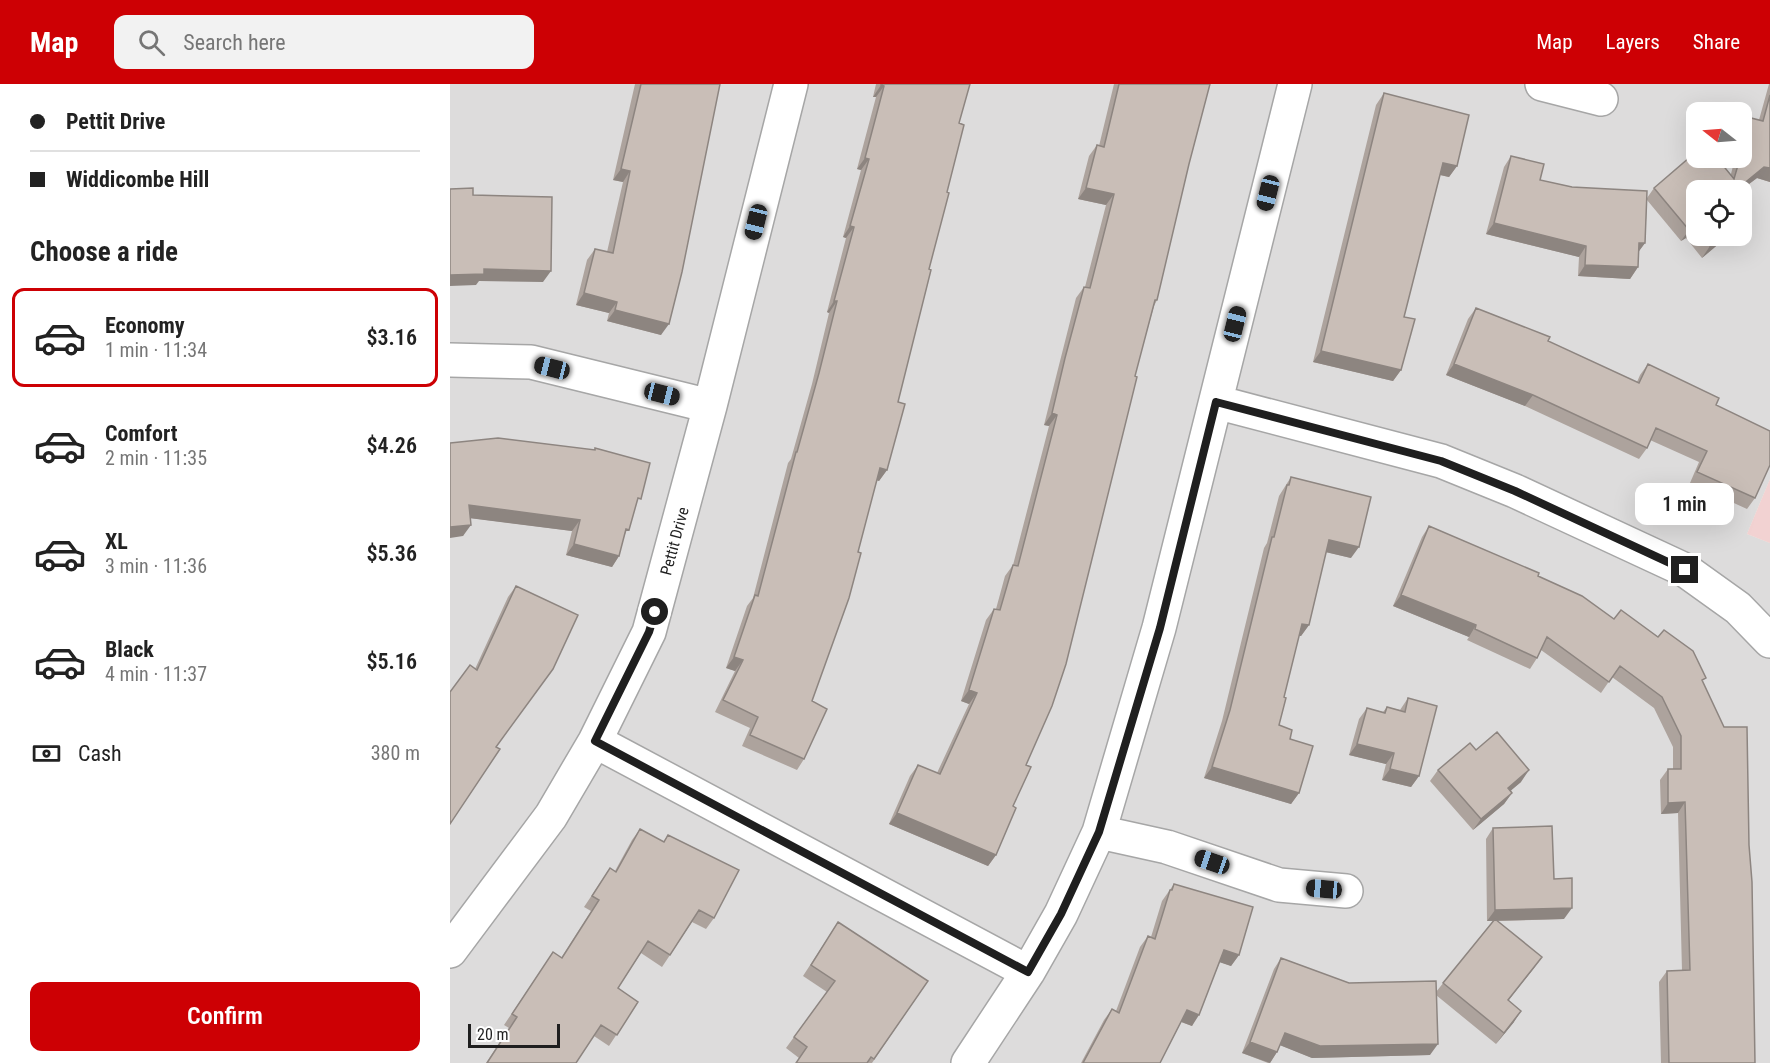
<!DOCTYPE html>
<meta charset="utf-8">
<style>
body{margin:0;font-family:"Roboto Condensed",sans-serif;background:#f2f2f2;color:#222;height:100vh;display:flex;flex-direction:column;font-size:22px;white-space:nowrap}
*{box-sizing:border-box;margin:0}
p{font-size:20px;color:#767676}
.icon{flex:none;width:33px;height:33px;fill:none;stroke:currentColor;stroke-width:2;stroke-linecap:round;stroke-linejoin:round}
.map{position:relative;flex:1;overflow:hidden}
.sheet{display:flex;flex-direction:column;background:#fff;width:450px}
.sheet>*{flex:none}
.top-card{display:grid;align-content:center;height:132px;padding:0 30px;background:#fff}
.needle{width:39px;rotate:287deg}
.tools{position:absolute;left:1236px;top:18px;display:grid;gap:12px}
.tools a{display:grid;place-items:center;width:66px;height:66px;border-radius:12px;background:#fff;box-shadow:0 6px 24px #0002;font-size:30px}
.scale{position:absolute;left:18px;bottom:15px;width:92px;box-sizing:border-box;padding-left:6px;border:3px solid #1f1f1f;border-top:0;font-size:16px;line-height:21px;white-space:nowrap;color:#1f1f1f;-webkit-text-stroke:4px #fff;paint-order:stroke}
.end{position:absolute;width:27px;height:27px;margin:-14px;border:8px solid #1f1f1f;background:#fff;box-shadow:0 0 0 3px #fff}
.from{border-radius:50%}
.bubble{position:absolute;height:42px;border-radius:12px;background:#fff;box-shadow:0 6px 24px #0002;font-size:20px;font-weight:600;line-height:42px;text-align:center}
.car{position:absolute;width:18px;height:36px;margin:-18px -9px;border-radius:8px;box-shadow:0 0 4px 2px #0007;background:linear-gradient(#222 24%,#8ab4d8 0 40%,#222 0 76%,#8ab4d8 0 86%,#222 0)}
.top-card b{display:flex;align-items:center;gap:21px;height:57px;font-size:22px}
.top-card b+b{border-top:2px solid #e0e0e0}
.top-card i{width:15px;height:15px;background:#222}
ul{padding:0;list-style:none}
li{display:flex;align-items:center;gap:18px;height:99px;margin:0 12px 9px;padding:0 18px;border:3px solid transparent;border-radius:12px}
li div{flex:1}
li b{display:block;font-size:22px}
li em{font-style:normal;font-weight:600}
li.active{border-color:#cd0004}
li>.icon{width:54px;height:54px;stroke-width:1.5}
h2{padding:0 30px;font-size:27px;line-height:72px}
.pay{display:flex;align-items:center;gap:15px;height:66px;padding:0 30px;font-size:22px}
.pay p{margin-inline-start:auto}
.action{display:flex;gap:12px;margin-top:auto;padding:12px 30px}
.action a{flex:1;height:69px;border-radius:12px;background:#cd0004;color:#fff;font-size:24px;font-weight:600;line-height:69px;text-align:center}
header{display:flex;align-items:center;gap:36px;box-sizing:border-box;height:84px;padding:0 30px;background:#cd0004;color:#fff}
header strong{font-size:28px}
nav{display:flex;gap:33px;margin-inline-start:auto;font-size:21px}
.search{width:420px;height:54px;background:#f2f2f2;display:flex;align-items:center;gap:15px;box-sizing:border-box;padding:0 21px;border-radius:12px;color:#767676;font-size:22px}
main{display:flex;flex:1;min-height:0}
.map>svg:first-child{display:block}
.residential{fill:#dddcdc;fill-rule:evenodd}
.commercial{fill:#f2d2d2}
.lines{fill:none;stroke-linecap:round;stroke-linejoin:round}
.street-casing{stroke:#a6a6a6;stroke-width:36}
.street{stroke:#fff;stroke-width:33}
.wall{fill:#ada39d}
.shaded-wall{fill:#8d8580}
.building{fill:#c9beb7;stroke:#8d8580;stroke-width:1.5}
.route{stroke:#1f1f1f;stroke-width:8}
.labels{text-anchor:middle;stroke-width:5;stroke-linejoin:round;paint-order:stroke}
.street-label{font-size:16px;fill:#1f1f1f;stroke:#fff}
</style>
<header>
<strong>Map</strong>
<div class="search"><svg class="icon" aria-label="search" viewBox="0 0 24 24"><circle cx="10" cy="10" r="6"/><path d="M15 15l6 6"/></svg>Search here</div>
<nav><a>Map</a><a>Layers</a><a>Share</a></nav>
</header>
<main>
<section class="sheet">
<div class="top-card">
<b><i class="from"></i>Pettit Drive</b>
<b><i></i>Widdicombe Hill</b>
</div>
<h2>Choose a ride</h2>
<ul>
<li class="active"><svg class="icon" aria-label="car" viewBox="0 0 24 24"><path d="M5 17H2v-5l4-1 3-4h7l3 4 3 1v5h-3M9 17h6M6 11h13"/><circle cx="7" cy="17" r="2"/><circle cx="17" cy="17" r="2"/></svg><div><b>Economy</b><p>1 min · 11:34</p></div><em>$3.16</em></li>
<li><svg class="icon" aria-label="car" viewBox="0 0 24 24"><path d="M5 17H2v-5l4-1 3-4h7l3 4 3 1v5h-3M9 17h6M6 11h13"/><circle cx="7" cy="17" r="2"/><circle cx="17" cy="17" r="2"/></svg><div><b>Comfort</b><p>2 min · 11:35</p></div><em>$4.26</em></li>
<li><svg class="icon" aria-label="car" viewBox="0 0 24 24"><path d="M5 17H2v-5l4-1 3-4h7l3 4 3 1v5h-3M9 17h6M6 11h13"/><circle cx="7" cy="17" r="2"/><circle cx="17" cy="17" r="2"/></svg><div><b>XL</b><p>3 min · 11:36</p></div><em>$5.36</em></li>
<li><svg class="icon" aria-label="car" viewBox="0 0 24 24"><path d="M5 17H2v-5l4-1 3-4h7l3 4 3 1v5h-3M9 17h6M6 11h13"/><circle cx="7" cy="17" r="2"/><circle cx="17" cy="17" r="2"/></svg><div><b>Black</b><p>4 min · 11:37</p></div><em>$5.16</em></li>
</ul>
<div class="pay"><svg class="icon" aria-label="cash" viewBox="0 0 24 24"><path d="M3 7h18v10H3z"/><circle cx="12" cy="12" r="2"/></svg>Cash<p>380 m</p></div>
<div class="action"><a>Confirm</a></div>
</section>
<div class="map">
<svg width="1320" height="979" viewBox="0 0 1320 979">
<rect width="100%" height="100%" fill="#f0ece4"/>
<path class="residential" d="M0 0H1320V395L1297 450 1320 459V979H0ZM1246 28H1292V74H1246ZM1246 106H1292V152H1246Z"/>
<path class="commercial" d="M1320 395V459L1297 450Z"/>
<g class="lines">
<defs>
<path id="street" d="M1092 0 1151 15
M0 276 81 278 260 322
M766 318 991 377 1065 407 1235 486 1288 524 1320 557
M145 657 578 888
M649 748 717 763 829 801 896 807
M0 867 101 732 145 657 199 548 260 322 341 0
M518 979 578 888 611 830 649 748 709 544 845 0"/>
</defs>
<use href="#street" class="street-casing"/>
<use href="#street" class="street"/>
</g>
<path class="wall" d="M185 0H270L211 251 157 237 159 229 126 221 137 176 145 165 157 168 173 98 163 96Z
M426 0H520L509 39 479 185 448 318 437 386 429 397 427 396 362 617 354 675 347 686 292 662 300 644 265 628 285 587 276 584 297 522 303 514 338 379 341 375 362 300 379 229 377 228 396 154 393 153 411 86 407 85 426 13H423Z
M664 0H760L739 80 707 216 704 222 576 681 546 771 538 782 439 740 460 692 468 681 487 689 519 620 511 617 536 536 544 525H546L555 492 563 481 599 342 594 341 608 285 626 214 634 203H635L656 121 628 115 639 72 647 61 649 62Z
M1319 0H1320V98L1307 94 1291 106H1246V152H1278L1252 174 1236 154 1231 157 1197 116 1195 159 1188 168V183L1180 195 1128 192 1129 173 1036 150 1054 83 1061 72 1090 96 1122 103 1197 114 1204 104 1281 90 1285 74H1292V50L1293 45 1301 34 1309 36Z
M934 9 1007 82 999 93 990 91 954 233 951 286 943 297 863 278 926 21Z
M1026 224 1187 298 1190 291 1198 280 1266 321 1305 414 1297 425 1240 399 1249 378 1200 356 1197 364 1189 375 1075 322 996 291 1018 235Z
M0 359 144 366 145 364 186 422 174 453 169 472 162 483 116 471 122 447 20 434 13 452Z
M841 393 901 474 876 468 859 541 851 552H849L834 613 829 641 840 655 849 709 841 720 754 694 772 637 814 464 817 459 829 412Z
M979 442 1088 492 1253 599 1305 979H1211L1209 898 1217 887H1232L1228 729 1211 730 1210 696 1218 685H1223V663L1204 624 1162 593 1151 609 1091 566 1087 574 1080 585 1017 556 1019 553 943 522 972 453Z
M66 502 46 663 0 740 25 585 58 513Z
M958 614 969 692 961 703 932 696 936 680 899 671 909 635 917 624 933 628 937 623 950 626Z
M1026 666 1071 698 1061 706 1062 709 1054 720 1023 746 980 697 988 686Z
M1043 744 1104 795 1114 835 1047 837 1084 884 1058 916 1064 938 1046 960 986 911 980 971 862 974 830 961 827 968 820 979H818L792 969 824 885 831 874 899 899 986 908 1043 837H1037L1036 755Z
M190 745 213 758 218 751 264 834 256 845 242 838 212 883 191 869 168 904 188 918 159 962 144 952 126 979H36L59 944 54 941 103 868 111 874 141 827 134 823 160 784 165 787 182 756Z
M724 800 789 871 781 882 770 878 742 942 731 938 710 979H631L654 936 662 925 666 927 690 863 698 852 701 853 712 817Z
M388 838 478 897 422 979H346L349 974 336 964 377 908 353 892Z"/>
<path class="shaded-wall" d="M431 1 434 2 426 13H423Z
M415 74 419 75 411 86 407 85Z
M993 79 1007 82 999 93 986 90Z
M1314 83 1320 84V98L1307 94 1291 106H1286Z
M171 85 180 87 173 98 163 96Z
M636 104 664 110 656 121 628 115Z
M1300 129 1292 140V136Z
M1044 139 1136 162 1129 173 1036 150Z
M400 142 404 143 396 154 393 153Z
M1243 143 1236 154 1231 157 1239 146Z
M1273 152H1278L1252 174 1260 162Z
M1189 159H1195L1187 170Z
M1135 181 1188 183 1180 195 1128 192Z
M34 185 101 187 93 198 29 197 26 201 0 202V191Z
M134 209 167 218 159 229 126 221Z
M384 217H387L379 229 377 228Z
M165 226 219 240 211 251 157 237Z
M871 267 951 286 943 297 863 278Z
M1004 280 1083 311 1075 322 996 291Z
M602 329 607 331 599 342 594 341Z
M430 384 437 386 429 397 423 395Z
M19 421 130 436 122 447 11 433Z
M21 441 13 452 0 454V443Z
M879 456 909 463 901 474 871 467Z
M124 460 169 472 162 483 116 471Z
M951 511 1026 541 1019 553 943 522Z
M852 540 859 541 851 552 844 551Z
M284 573 293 576 285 587 276 584Z
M519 606 527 609 519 620 511 617Z
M907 660 944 669 936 680 899 671Z
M762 683 849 709 841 720 754 694Z
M940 685 969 692 961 703 932 696Z
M1079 686 1071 698 1051 715 1058 704Z
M1062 709 1054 720 1023 746 1031 735Z
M1235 718 1228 729 1211 730 1218 719Z
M447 729 546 771 538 782 439 740Z
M1122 824 1114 835 1037 837 1045 826Z
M774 866 789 871 781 882 766 877Z
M1092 873 1084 884 1050 927 1058 916Z
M737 926 749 931 742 942 729 937Z
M1071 927 1064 938 1046 960 1054 949Z
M835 949 988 960 980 971 862 974 827 960Z
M800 958 827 968 820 979 792 969Z"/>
<path class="building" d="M191 0H270L232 188 219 240 165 226 167 218 134 209 145 165 163 169 180 87 171 85Z
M431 0H520L509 39 514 41 497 108 499 109 479 185 481 186 448 318 455 320 437 386 430 384 408 468 411 469 399 514 362 617 377 625 354 675 300 651 308 633 273 616 293 576 284 573 305 511 308 512 346 368H347L369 289 387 217H384L404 143 400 142 419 75 415 74 434 2 431 1Z
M669 0H760L739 80 707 216H705L685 292 687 293 616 580 602 622 576 681 581 683 563 722 566 724 546 771 447 729 468 681 490 690 527 609 519 606 544 525 550 526 563 481 568 482 607 331 602 329 615 274 634 203 640 204 664 110 636 104 647 61 654 63Z
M934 9 1019 31 1007 82 993 79 954 233 965 235 951 286 871 267Z
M1320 11V84L1314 83 1286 106H1246V147L1243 143 1239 146 1204 104 1246 68V74H1267L1284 95 1290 74H1292V68L1301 34 1313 37Z
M1061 72 1094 80 1090 96 1122 103 1197 107 1195 159H1189L1188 183 1135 181 1136 162 1044 139Z
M23 104V111L102 113 101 187 34 185V190L0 191V105Z
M1292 119 1300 129 1292 136Z
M1251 152H1273L1260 162Z
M1026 224 1100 253 1098 257 1189 299 1198 280 1269 314 1266 321 1320 347V381L1305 414 1247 388 1257 367 1206 344 1197 364 1083 311 1004 280Z
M48 354 145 366V364L200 379 191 415 188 414 179 446 176 445 169 472 124 460 130 436 19 421 21 441 0 443V359Z
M841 393 921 413 909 463 879 456 859 541 852 540 834 613 836 614 829 641 842 646 840 655 863 662 849 709 762 683 780 626 822 453H824L837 401H839Z
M979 442 1089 489 1088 492 1132 512 1164 535 1171 526 1208 553 1214 546 1243 567 1256 594 1252 596 1274 643H1297L1299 761 1302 798 1305 979H1219L1217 887 1240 886 1235 718 1218 719V685H1231V652L1212 613 1170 582 1159 598 1097 553 1087 574 1025 545 1026 541 951 511Z
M66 502 128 531 103 585 46 663 50 665 0 740V608L20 581 27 586Z
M958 614 987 622 969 692 940 685 944 669 907 660 917 624 935 629 937 623 955 628Z
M1047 648 1079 686 1058 704 1062 709 1031 735 988 686 1020 659 1026 666Z
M1102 742 1104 795 1122 794V824L1045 826 1043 744Z
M190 745 214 758 218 751 289 786 264 834 249 826 220 871 198 857 168 904 188 918 167 951 151 941 126 979H37L67 933 62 930 103 868 112 874 149 816 142 812 160 784 166 788Z
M724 800 803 823 789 871 774 866 749 931 737 926 710 979H633L662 925 669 929 698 852 705 855 720 806H722Z
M1045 835 1092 873 1058 916 1071 927 1054 949 993 899Z
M388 838 478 897 424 975 421 973 417 979H346L357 963 344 953 385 897 361 881Z
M831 874 899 899 986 897 988 960 870 962 835 949 827 968 800 958Z"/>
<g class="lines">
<path class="route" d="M205 528 199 548 145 657 578 888 611 830 649 748 710 544 766 318 991 377 1065 407 1235 486"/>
</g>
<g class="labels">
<g class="street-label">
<text transform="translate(224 457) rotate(-75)" y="6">Pettit Drive</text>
</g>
</g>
</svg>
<div class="tools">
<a><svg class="needle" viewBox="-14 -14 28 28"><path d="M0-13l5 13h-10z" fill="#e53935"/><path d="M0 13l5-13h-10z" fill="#767676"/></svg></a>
<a><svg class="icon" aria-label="locate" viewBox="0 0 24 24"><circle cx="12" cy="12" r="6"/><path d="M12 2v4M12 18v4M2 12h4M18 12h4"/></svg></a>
</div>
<div class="scale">20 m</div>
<i class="end from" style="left:205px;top:528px"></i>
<i class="end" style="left:1235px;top:486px"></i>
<div class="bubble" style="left:1185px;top:399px;width:99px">1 min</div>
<i class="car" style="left:818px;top:109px;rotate:194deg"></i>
<i class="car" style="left:306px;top:138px;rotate:194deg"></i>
<i class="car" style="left:785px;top:240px;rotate:14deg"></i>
<i class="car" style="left:102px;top:284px;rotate:284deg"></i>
<i class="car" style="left:212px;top:310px;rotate:104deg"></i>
<i class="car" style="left:762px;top:778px;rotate:289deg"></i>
<i class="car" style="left:874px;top:805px;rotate:275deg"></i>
</div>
</main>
